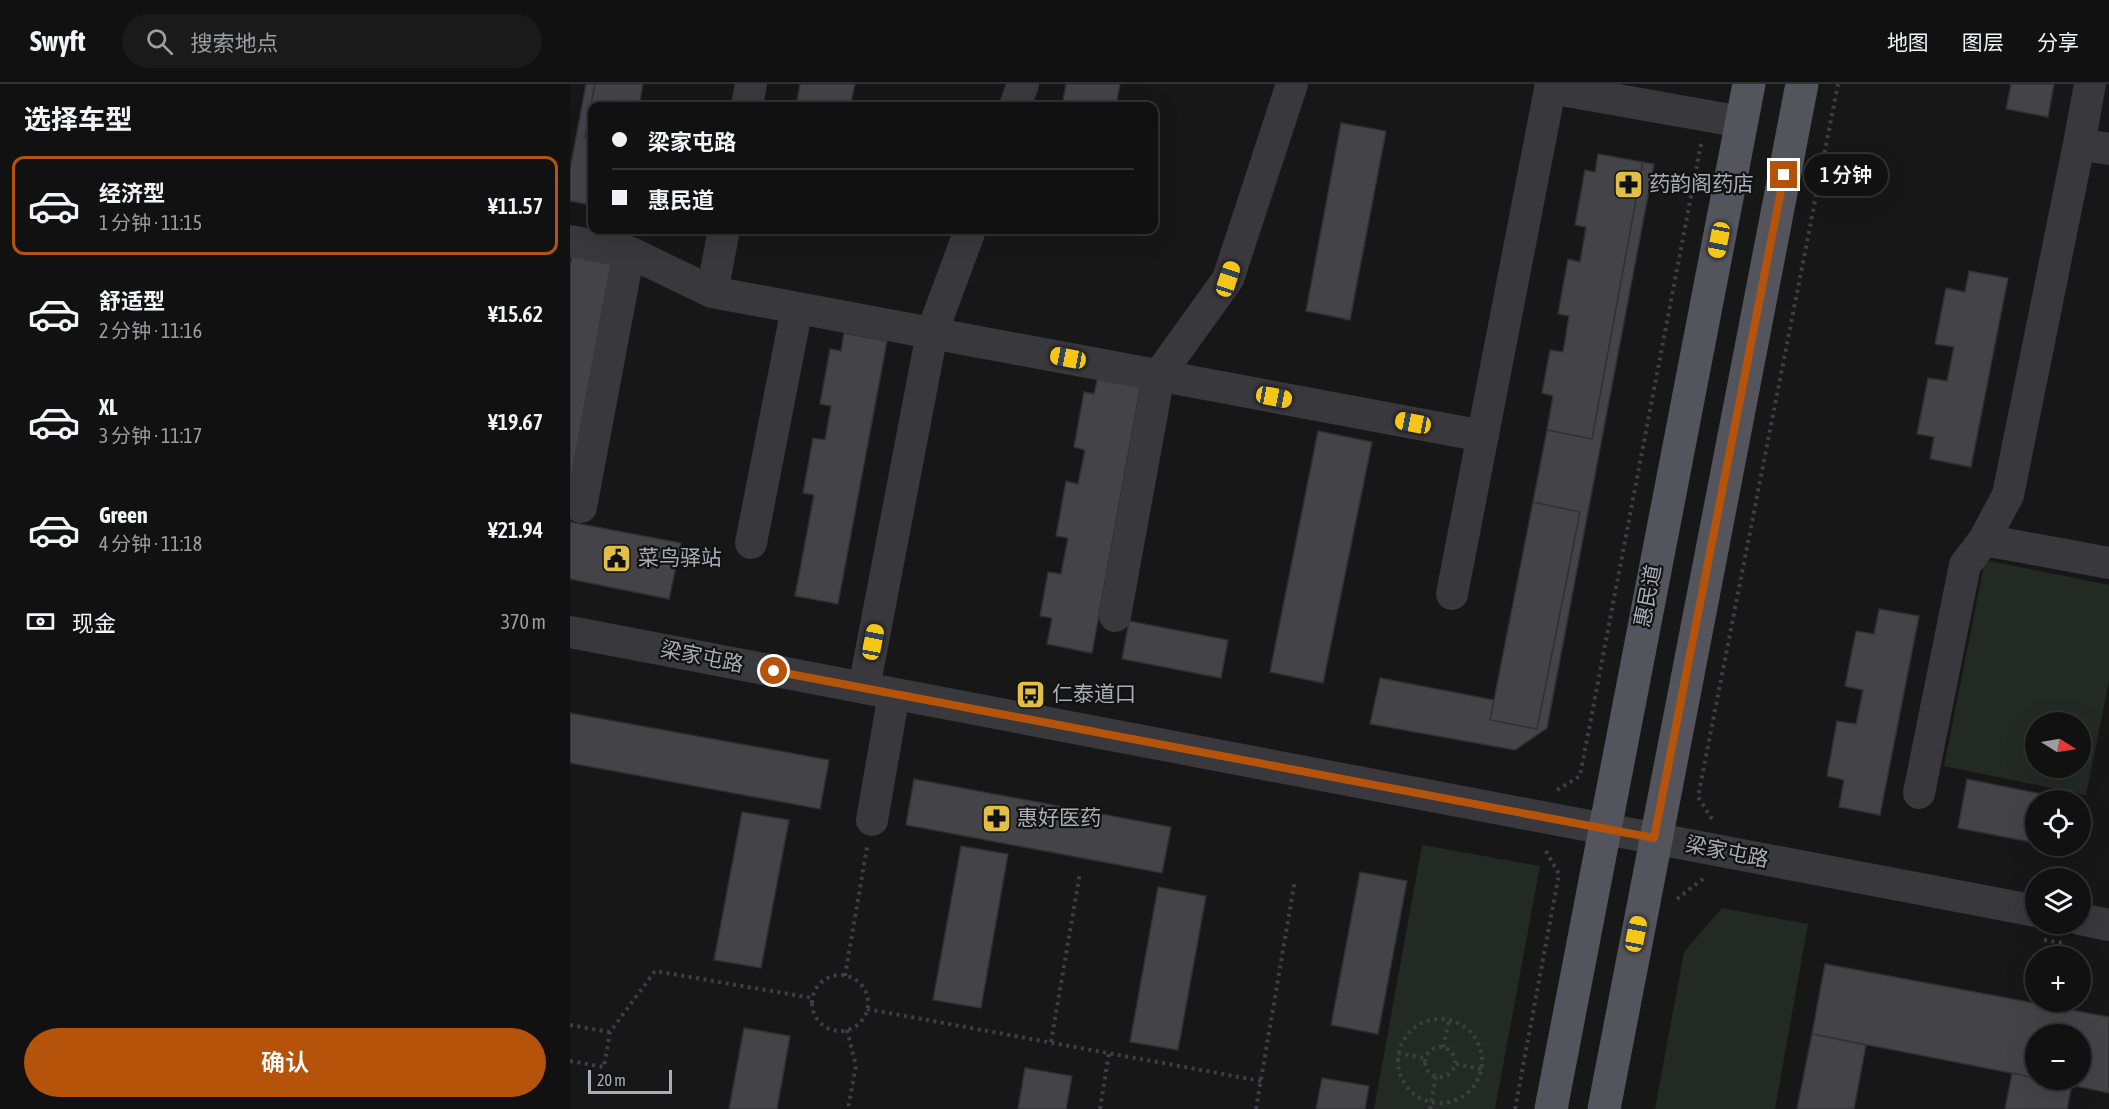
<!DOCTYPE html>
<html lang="zh">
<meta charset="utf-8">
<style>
body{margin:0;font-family:"Asap Condensed","Noto Sans SC",sans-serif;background:#1a1a1b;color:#f1f3f6;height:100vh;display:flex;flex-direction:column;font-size:22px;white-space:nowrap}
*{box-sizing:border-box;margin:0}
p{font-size:20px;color:#9c9d9f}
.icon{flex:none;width:33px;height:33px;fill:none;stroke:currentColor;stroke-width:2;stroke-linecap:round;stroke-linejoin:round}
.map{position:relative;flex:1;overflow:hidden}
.details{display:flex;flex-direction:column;background:#111112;width:570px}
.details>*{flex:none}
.guide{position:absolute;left:18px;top:18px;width:570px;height:132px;border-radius:12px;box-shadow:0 6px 24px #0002,0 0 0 2px #303132;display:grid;align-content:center;height:132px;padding:0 24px;background:#111112}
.needle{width:39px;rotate:101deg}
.tools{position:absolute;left:1455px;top:628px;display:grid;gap:12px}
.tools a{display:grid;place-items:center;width:66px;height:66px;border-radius:50%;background:#111112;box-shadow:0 6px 24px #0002,0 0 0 2px #303132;font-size:30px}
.scale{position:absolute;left:18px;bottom:15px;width:84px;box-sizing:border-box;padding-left:6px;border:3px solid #aaacb7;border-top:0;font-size:16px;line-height:21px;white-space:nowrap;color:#aaacb7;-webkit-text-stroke:4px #121213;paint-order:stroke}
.end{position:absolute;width:27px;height:27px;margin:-14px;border:8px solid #b45309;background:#fff;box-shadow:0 0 0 3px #fff}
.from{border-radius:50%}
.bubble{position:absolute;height:42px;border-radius:21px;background:#111112;box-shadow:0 6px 24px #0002,0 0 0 2px #303132;font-size:20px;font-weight:600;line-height:42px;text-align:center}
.car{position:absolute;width:18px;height:36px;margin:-18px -9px;border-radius:8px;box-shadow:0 0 4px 2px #0007;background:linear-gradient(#f5c518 24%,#345 0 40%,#f5c518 0 76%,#345 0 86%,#f5c518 0)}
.guide b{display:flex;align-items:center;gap:21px;height:57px;font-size:22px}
.guide b+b{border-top:2px solid #303132}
.guide i{width:15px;height:15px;background:#f1f3f6}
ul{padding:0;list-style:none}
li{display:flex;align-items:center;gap:18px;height:99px;margin:0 12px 9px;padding:0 12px;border:3px solid transparent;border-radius:12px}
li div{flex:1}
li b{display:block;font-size:22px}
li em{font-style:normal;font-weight:600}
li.selected{border-color:#b45309}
li>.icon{width:54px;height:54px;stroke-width:1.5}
h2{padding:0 24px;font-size:27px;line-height:72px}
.pay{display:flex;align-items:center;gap:15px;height:66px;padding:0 24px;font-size:22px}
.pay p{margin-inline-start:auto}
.button{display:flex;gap:12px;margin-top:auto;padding:12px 24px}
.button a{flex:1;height:69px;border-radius:36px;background:#b45309;color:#fff;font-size:24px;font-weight:600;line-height:69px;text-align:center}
header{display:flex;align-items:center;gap:36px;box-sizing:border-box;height:84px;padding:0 30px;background:#111112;border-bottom:2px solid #303132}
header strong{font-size:28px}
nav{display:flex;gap:33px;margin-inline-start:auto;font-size:21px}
.search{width:420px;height:54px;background:#1a1a1b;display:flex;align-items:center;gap:15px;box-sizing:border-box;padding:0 21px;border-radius:33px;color:#9c9d9f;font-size:22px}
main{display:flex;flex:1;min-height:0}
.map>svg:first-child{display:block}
.green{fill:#232a24;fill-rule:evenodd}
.building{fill:#444448;stroke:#313134;stroke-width:1.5}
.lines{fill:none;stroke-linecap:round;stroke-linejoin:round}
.path{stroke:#3e3f44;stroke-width:4;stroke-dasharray:3 4.5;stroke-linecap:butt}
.minor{stroke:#38383d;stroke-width:32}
.major{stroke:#54555c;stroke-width:33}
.route{stroke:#b45309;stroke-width:8}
.labels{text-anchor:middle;stroke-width:4.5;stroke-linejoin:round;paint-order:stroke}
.poi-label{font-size:21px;fill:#aaacb7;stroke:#121213;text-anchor:start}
.street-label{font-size:21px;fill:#aaacb7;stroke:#121213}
</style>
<header>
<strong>Swyft</strong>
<div class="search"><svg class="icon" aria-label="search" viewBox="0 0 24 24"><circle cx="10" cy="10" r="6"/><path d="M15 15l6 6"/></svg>搜索地点</div>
<nav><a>地图</a><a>图层</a><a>分享</a></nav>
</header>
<main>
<section class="details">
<h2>选择车型</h2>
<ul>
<li class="selected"><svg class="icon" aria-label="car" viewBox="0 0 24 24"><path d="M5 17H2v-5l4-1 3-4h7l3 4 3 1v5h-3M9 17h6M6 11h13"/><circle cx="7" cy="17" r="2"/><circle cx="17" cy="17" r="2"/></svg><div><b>经济型</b><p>1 分钟 · 11:15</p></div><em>¥11.57</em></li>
<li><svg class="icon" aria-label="car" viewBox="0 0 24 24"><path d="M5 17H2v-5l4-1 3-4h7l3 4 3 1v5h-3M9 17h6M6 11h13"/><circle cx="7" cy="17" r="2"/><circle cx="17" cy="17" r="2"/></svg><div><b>舒适型</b><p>2 分钟 · 11:16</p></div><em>¥15.62</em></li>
<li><svg class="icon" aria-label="car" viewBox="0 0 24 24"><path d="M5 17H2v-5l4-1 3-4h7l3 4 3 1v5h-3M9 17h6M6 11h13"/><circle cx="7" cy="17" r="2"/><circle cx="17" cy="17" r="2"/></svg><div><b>XL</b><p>3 分钟 · 11:17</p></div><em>¥19.67</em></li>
<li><svg class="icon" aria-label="car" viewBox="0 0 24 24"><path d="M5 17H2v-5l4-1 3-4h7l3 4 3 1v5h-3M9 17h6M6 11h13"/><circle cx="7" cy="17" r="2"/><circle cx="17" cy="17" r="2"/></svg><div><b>Green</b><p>4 分钟 · 11:18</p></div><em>¥21.94</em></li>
</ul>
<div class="pay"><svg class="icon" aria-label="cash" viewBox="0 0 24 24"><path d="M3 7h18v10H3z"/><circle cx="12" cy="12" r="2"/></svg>现金<p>370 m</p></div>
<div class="button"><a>确认</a></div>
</section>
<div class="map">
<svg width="1539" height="1025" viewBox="0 0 1539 1025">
<rect width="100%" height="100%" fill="#171718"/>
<path class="green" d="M1415 476 1539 501V597L1516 711 1374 682ZM1466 639H1510V684H1466Z
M852 761 970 782 925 1025H804Z
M1152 824 1238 840 1205 1025H1085L1114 868Z"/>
<path class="building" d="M16 0H25L15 53 22 54V121L0 117V85Z
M25 0H73L69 22H22V54L15 53Z
M230 0H285L280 22H226Z
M496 0H550L546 22H492Z
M1439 0H1484L1478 33 1436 25 1441 0Z
M771 39 816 47 780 236 736 227Z
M1028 70 1073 78 1022 355 977 346 983 312 972 309 980 266 993 268 999 232 988 230 998 175 1010 178 1016 143 1005 141 1015 86 1025 88Z
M1073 78 1084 80 977 644 945 666 800 640 810 594 924 616 920 636 967 645 1010 428 963 418 977 346 1022 355Z
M3 168 42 175 0 404V181Z
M1399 187 1438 194 1401 383 1360 375 1364 353 1347 350 1358 294 1377 297 1384 263 1365 260 1376 204 1395 208Z
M274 249 317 257 268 520 225 512 244 411 233 409 243 354 255 356 261 322 250 320 260 265 271 267Z
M528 292 571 300 522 569 477 560 482 534 470 532 478 488 491 490 498 454 486 452 496 397 508 400 515 366 504 363 514 308 524 310Z
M748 347 802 358 753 599 700 588Z
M963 418 1010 428 967 645 920 636Z
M0 438 111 459 99 515 0 495Z
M1309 525 1349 532 1310 731 1269 723 1274 696 1257 692 1267 637 1286 640 1293 606 1275 602 1286 547 1304 550Z
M559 537 658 556 651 594 552 575Z
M0 629 259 676 250 725 0 679Z
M344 695 601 743 592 789 336 741Z
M1397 695 1502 716V717H1466V759L1388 744Z
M172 728 219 736 191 884 144 876Z
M391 762 438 770 411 924 363 916Z
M790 788 837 797 808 950 761 941Z
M588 803 636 812 608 966 560 958Z
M1255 880 1539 933V1009L1477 996H1510V951H1466V994L1242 950Z
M174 944 220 952 207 1025H159Z
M1242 950 1296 961 1284 1025H1227Z
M455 984 502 992 496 1025H448Z
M1442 989 1466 994V996L1502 1001 1497 1025H1435Z
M752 994 799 1002 795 1025H746Z"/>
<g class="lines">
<path class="path" d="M987 706 1010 692 1131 60
M1142 735 1128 713 1268 0
M1107 815 1134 794
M1474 856 1493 859
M242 919a28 28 0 1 1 56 0a28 28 0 1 1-56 0Z
M275 892 297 763
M297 925 691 997
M828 977a42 42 0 1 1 84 0a42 42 0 1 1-84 0Z
M0 941 40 948
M277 946 286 982 278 1025
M481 958 510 789
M855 978a15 15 0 1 1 30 0a15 15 0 1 1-30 0Z
M873 963 879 936
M828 969 855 974
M0 977 34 983 40 948 85 887 242 914
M886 980 911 985
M530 1025 539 969
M686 1025 725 796
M860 1025 866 992
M945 1025 989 790 974 764"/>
<path class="minor" d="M980 4 1172 38
M177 22 181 0
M445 22 453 0
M1509 60 1520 0
M154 146 142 208 913 352
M0 157 59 168 142 208
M11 423 59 168
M1414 456 1539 479
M181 459 227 224
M882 510 981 0
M545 532 589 291 658 195 722 0
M0 548 1466 827
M294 604 362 249 400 146
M1349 709 1395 481 1414 456 1438 411 1509 60 1539 65
M302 736 324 610
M1510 835 1539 841"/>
<path class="major" d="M981 1025 1179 0
M1034 1025 1232 0"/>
</g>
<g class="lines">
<path class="route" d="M204 587 1084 754 1214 91"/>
</g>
<defs>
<symbol id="pharmacy-square" viewBox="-11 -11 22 22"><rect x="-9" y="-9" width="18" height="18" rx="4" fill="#e1bf46" stroke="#121213"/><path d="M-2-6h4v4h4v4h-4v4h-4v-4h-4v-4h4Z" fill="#111"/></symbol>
<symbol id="civic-square" viewBox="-11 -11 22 22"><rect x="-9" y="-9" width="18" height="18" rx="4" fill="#e1bf46" stroke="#121213"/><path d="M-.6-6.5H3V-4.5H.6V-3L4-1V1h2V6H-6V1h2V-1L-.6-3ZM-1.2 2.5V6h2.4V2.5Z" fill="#111"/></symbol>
<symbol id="bus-square" viewBox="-11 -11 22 22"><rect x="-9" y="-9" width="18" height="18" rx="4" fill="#e1bf46" stroke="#121213"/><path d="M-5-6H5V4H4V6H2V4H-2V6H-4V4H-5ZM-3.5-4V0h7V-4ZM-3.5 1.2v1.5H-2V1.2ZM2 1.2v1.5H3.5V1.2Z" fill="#111"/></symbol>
</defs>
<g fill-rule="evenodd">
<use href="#pharmacy-square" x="1042" y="84" width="33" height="33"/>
<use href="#civic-square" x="30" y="458" width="33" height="33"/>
<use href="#bus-square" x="444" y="594" width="33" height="33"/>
<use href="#pharmacy-square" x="410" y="718" width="33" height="33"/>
</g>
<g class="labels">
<g class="poi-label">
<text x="1079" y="107">药韵阁药店</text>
<text x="68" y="481">菜鸟驿站</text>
<text x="482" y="617">仁泰道口</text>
<text x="447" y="741">惠好医药</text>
</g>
<g class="street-label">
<text transform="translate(1078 512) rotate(-79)" y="7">惠民道</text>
<text transform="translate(132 573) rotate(11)" y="7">梁家屯路</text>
<text transform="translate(1157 768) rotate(11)" y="7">梁家屯路</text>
</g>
</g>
</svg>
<div class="tools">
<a><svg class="needle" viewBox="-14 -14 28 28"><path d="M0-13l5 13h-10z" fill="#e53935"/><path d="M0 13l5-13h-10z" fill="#9c9d9f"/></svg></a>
<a><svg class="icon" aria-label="locate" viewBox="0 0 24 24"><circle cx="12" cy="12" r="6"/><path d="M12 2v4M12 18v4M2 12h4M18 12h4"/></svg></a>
<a><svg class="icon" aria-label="layers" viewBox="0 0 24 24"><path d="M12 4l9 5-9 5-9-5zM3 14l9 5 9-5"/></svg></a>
<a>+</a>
<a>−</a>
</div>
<div class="scale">20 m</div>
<i class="end from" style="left:204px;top:587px"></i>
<i class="end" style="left:1214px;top:91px"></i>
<div class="bubble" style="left:1234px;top:70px;width:84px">1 分钟</div>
<i class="car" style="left:1149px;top:156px;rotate:191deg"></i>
<i class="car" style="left:658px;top:195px;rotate:18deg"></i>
<i class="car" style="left:498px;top:274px;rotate:281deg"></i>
<i class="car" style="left:704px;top:313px;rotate:101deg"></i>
<i class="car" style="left:843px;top:339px;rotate:281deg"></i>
<i class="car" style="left:303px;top:558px;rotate:11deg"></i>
<i class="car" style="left:1066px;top:850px;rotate:11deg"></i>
<div class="guide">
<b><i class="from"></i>梁家屯路</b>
<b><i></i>惠民道</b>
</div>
</div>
</main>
